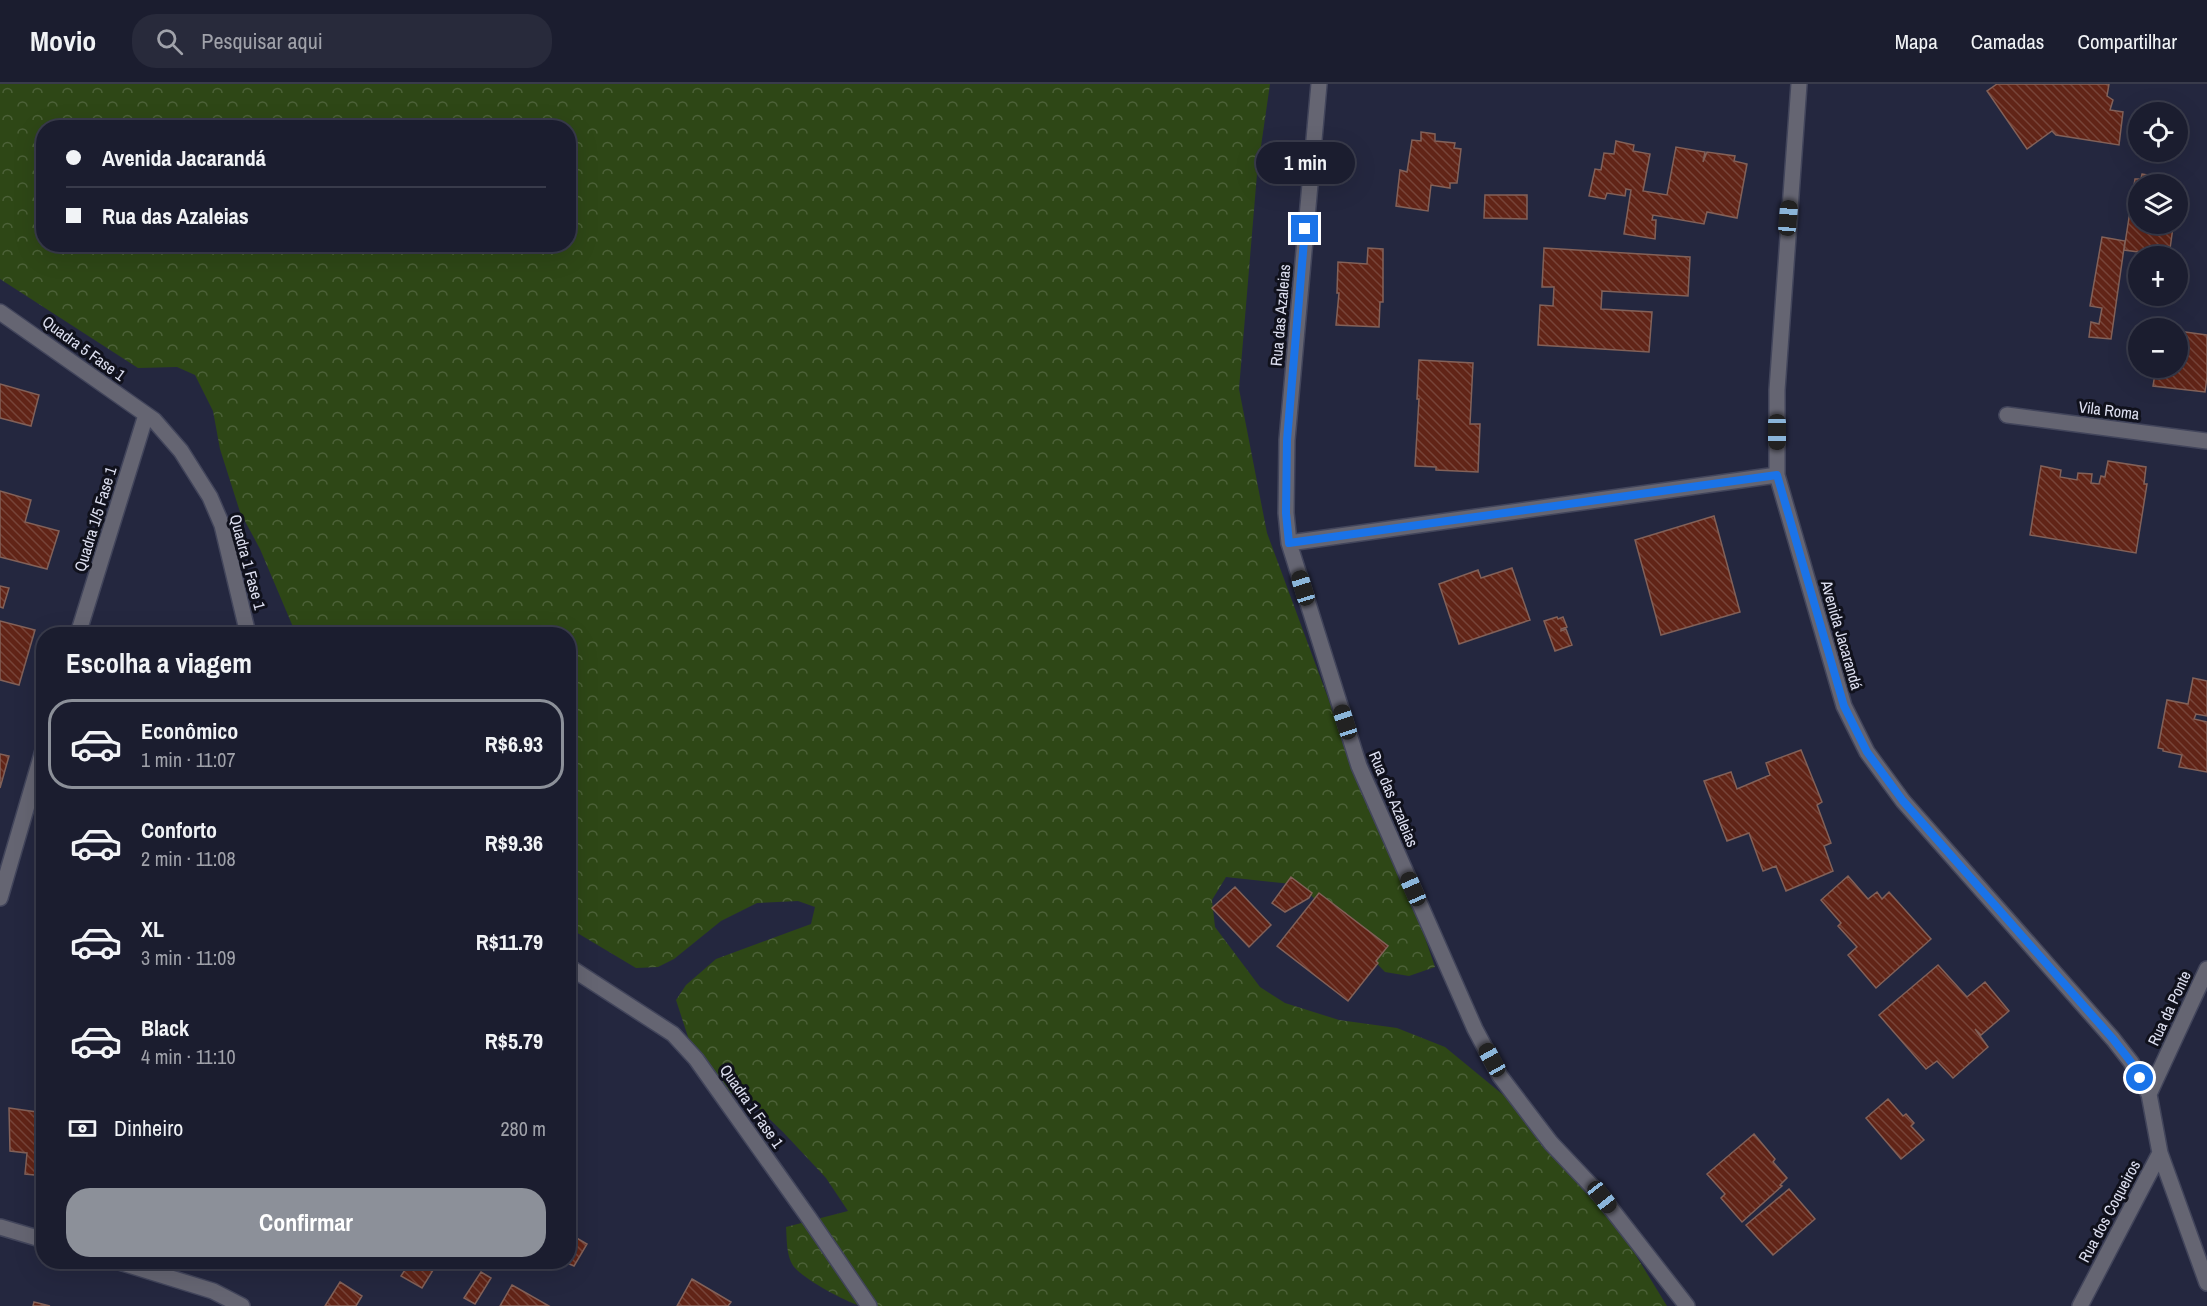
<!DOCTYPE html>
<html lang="pt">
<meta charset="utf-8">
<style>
body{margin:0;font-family:"Archivo Narrow",sans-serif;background:#282a3b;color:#f1f3f6;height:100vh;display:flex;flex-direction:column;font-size:22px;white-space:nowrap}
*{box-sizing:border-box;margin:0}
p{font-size:20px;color:#a0a2aa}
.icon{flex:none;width:33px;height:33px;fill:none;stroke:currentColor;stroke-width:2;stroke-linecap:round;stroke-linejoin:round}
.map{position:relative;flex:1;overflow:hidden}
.panel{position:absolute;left:36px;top:543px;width:540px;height:642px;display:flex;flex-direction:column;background:#1b1d2f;border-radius:24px;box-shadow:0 6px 24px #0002,0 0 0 2px #393b4b}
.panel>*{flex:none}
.top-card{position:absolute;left:36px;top:36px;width:540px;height:132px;border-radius:24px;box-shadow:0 6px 24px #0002,0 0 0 2px #393b4b;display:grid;align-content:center;height:132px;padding:0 30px;background:#1b1d2f}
.fabs{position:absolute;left:2128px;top:18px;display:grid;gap:12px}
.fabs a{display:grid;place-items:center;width:60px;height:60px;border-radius:50%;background:#1b1d2f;box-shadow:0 6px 24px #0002,0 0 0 2px #393b4b;font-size:30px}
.end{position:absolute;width:27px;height:27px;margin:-14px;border:8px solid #1a73e8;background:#fff;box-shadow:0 0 0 3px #fff}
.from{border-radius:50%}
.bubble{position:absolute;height:42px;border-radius:21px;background:#1b1d2f;box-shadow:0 6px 24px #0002,0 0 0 2px #393b4b;font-size:20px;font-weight:700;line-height:42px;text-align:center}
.car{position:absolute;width:18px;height:36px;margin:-18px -9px;border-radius:8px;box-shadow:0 0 4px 2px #0007;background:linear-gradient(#222 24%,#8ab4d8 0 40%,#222 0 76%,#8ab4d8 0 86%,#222 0)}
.top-card b{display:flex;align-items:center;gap:21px;height:57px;font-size:22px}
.top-card b+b{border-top:2px solid #393b4b}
.top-card i{width:15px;height:15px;background:#f1f3f6}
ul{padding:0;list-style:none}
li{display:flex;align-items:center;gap:18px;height:90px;margin:0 12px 9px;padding:0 18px;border:3px solid transparent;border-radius:24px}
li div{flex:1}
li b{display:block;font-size:22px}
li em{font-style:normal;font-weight:700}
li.current{border-color:#8c9099}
li>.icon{width:54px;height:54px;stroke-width:1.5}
h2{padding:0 30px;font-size:27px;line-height:72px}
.pay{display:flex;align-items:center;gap:15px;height:66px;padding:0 30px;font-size:22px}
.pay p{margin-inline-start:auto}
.primary-button{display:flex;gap:12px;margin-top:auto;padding:12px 30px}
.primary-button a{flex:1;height:69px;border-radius:24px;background:#8c9099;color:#fff;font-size:24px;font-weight:700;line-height:69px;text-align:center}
header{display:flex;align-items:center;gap:36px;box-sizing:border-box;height:84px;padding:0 30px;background:#1b1d2f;border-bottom:2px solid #393b4b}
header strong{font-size:28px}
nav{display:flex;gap:33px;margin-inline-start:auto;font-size:21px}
.search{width:420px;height:54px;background:#282a3b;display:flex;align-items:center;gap:15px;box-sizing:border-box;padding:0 21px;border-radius:24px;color:#a0a2aa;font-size:22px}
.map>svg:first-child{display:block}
.forest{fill:url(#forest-crowns);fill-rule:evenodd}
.building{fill:url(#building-back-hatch);stroke:#826159;stroke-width:1.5}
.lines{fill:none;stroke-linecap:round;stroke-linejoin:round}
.minor-casing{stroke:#42455b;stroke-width:18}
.minor{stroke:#656572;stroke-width:15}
.route{stroke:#1a73e8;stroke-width:8}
.labels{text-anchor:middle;stroke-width:6;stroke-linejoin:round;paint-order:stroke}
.street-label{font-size:16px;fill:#dee0f1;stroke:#10111c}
</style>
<header>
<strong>Movio</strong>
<div class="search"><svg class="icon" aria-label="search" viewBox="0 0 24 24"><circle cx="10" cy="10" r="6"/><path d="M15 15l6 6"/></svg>Pesquisar aqui</div>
<nav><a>Mapa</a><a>Camadas</a><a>Compartilhar</a></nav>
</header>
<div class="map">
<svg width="2207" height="1222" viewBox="0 0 2207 1222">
<defs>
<pattern id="forest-crowns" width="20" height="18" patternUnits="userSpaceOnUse" patternTransform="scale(1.5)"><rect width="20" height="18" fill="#2e4716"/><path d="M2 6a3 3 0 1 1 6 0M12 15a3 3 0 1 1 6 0" fill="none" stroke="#4c6138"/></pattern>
<pattern id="building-back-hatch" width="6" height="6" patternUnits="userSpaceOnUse" patternTransform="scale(1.5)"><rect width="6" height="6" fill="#612417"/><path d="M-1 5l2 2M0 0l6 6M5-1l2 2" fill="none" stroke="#774439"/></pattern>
</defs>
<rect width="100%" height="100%" fill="#24273f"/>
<path class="forest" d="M0 0H1270L1257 90 1239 305 1267 449 1372 733 1409 807 1435 883 1409 892 1385 888 1301 801 1226 793 1212 816 1215 843 1260 903 1285 919 1339 936 1397 944 1445 963 1507 1014 1605 1121 1667 1222H860C843 1216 807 1197 795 1184 786 1174 787 1155 786 1143L848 1127 826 1094 783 1048 752 1018 731 1009 707 987 690 959 676 916 686 901 716 875 811 840 815 823 798 817 757 819 721 837 674 875 658 883 636 884 569 844 568 550H296L260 465 240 428 220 365 213 327 195 291 177 283 138 284 0 195ZM44 44H568V160H44Z"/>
<path class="building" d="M1997 0H2109L2107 12 2113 16 2110 26 2123 28 2119 61 2056 51 2052 47 2027 65 1987 7Z
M1421 48 1435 50V57L1455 59 1454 64 1461 65 1457 99H1450V104L1431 101 1428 127 1396 122 1400 86 1407 88 1412 56 1421 57Z
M1616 57 1634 61 1633 67 1650 70 1643 107 1667 111 1676 63 1705 68 1703 78 1707 68 1735 72 1734 77 1747 80 1737 134 1707 128 1704 140 1653 131 1652 136H1656L1655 155 1624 150 1631 106 1626 105 1625 112 1607 109 1605 115 1589 112 1595 85 1601 86 1604 69 1614 70Z
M2142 90 2159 93 2158 100H2139V140L2173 143 2169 172 2124 166 2135 95H2141Z
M1485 111H1527V135L1484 134Z
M2102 153 2125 157 2111 255 2089 253 2091 238 2099 240 2102 224 2090 222Z
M1368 164 1383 165V218H1380L1379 243 1336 241 1339 209H1337L1338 178 1367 180Z
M1544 164 1690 173 1688 212 1602 207 1601 225 1652 228 1649 268 1538 261 1540 221 1553 222 1554 203H1542Z
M2178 247 2207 251V293L2205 308 2153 302 2156 284H2178Z
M1419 276 1473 279 1470 340H1480L1478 388 1436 386V383L1415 382 1419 315H1417Z
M0 300 39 311 31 342 0 334Z
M2108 377 2146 383 2144 400H2147L2136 469 2030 451 2041 382 2061 386 2060 393 2077 396 2078 389 2092 390 2091 399 2099 400 2101 392 2105 393Z
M0 407 31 416 25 438 59 447 47 485 0 473Z
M1714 432 1740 528 1661 551 1635 456Z
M1512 484 1530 536 1459 560 1439 500 1478 486 1481 494Z
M0 502 9 504 3 524 0 523Z
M1557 533 1558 535 1563 533 1567 543 1561 545V547L1566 545 1572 561 1555 567 1544 537Z
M0 537 35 546 19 601 0 596Z
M2193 594 2207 597V632L2196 630 2194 635 2207 638V688L2179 683 2182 671 2163 667V665L2158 664 2167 616 2188 620Z
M1801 666 1822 718 1817 721 1831 759 1824 762 1833 787 1786 807 1776 782 1763 787 1749 749 1727 757 1704 697 1731 688 1737 705 1770 691 1766 679Z
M0 670 9 672 0 704Z
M1848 792 1868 815 1877 808 1882 815 1889 808 1931 855 1876 904 1848 871 1857 863 1838 842 1841 839 1821 816Z
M1291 793 1312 809 1309 814 1285 828 1272 819Z
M1235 803 1271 841 1249 863 1212 824Z
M1319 809 1388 862 1376 877 1378 879 1348 917 1277 862Z
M1938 881 1967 913 1985 898 2009 927 1981 951 1975 945 1988 963 1953 994 1937 977 1926 985 1879 931Z
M1888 1015 1903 1032 1906 1030 1914 1039 1911 1042 1924 1056 1901 1075 1866 1034Z
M9 1024 44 1029V1092L25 1090 27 1069 10 1067Z
M1754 1050 1775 1075 1773 1078 1787 1094 1780 1101 1782 1102 1742 1138 1721 1114 1725 1110 1707 1090Z
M1789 1105 1815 1135 1773 1171 1746 1141Z
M568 1149 587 1160 574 1182 565 1178H568Z
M410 1178H438L422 1204 401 1192Z
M481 1188 491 1194 475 1220 464 1214Z
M692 1195 731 1218 728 1222H677Z
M340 1198 362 1212 356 1222H325Z
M512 1201 549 1222H500Z
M34 1218 50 1222H33Z"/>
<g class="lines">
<defs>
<path id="minor" d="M1319 0 1287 356 1286 429 1289 459 1359 682 1475 945 1500 992 1551 1059 1602 1113 1687 1222
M1799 0 1777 306V391L1844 622 1867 668 1903 717 2113 955 2131 978 2149 1010 2160 1069 2080 1222
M0 228 154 336 181 367 210 413 222 441 248 550
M2007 331 2207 357
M1289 459 1777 391
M78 550 146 331
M0 814 44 663
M568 882 673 950 696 975 809 1134 869 1222
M2149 1010 2207 885
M2160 1069 2207 1199
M0 1143 44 1156
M119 1178 213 1207 242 1222"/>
</defs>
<use href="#minor" class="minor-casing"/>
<use href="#minor" class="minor"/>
</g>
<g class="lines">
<path class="route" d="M1305 145 1287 356 1286 429 1289 459 1777 391 1844 622 1867 668 1903 717 2113 955 2131 978 2140 994"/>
</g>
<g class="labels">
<g class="street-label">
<text transform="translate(1280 231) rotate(-85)" y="6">Rua das Azaleias</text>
<text transform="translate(84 264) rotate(36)" y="6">Quadra 5 Fase 1</text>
<text transform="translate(2109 326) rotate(7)" y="6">Vila Roma</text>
<text transform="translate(95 435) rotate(-73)" y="6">Quadra 1/5 Fase 1</text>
<text transform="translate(248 478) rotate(75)" y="6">Quadra 1 Fase 1</text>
<text transform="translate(1842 551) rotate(74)" y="6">Avenida Jacarandá</text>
<text transform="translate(1394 715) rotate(67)" y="6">Rua das Azaleias</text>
<text transform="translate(2169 924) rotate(-65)" y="6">Rua da Ponte</text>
<text transform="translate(752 1022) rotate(55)" y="6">Quadra 1 Fase 1</text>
<text transform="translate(2109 1127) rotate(-62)" y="6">Rua dos Coqueiros</text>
</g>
</g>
</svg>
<div class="fabs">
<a><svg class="icon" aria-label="locate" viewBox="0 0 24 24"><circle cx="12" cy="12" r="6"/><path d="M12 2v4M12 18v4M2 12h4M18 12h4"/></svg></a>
<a><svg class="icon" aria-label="layers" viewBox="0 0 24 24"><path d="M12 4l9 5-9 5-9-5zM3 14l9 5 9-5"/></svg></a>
<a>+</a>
<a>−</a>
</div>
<i class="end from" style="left:2140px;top:994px"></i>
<i class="end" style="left:1305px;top:145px"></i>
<div class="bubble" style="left:1256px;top:58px;width:99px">1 min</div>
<i class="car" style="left:1788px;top:134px;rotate:5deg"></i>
<i class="car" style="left:1777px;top:348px;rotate:180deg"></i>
<i class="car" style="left:1303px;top:504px;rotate:343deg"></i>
<i class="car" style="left:1345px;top:638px;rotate:342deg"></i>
<i class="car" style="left:1413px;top:805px;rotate:336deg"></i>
<i class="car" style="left:1492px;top:976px;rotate:331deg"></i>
<i class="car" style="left:1602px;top:1113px;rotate:142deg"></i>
<div class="top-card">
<b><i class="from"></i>Avenida Jacarandá</b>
<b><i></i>Rua das Azaleias</b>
</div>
<section class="panel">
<h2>Escolha a viagem</h2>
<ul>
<li class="current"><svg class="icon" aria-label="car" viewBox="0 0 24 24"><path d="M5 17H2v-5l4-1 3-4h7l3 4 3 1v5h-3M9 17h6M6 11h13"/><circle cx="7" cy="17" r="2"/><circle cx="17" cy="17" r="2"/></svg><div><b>Econômico</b><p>1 min · 11:07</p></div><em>R$6.93</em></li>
<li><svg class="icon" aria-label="car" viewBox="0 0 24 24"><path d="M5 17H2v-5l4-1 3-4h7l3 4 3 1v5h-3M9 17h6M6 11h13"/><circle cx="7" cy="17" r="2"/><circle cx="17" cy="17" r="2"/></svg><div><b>Conforto</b><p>2 min · 11:08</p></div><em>R$9.36</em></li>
<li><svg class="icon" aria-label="car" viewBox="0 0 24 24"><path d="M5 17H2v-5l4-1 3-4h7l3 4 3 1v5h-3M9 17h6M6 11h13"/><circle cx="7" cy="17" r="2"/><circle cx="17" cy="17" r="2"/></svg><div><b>XL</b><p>3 min · 11:09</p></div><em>R$11.79</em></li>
<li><svg class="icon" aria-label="car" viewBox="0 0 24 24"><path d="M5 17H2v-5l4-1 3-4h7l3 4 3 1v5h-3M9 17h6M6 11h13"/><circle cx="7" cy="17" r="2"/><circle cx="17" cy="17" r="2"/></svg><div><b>Black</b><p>4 min · 11:10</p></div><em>R$5.79</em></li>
</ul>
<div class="pay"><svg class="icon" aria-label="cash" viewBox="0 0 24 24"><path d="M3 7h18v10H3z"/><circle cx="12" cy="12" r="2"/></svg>Dinheiro<p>280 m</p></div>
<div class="primary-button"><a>Confirmar</a></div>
</section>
</div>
